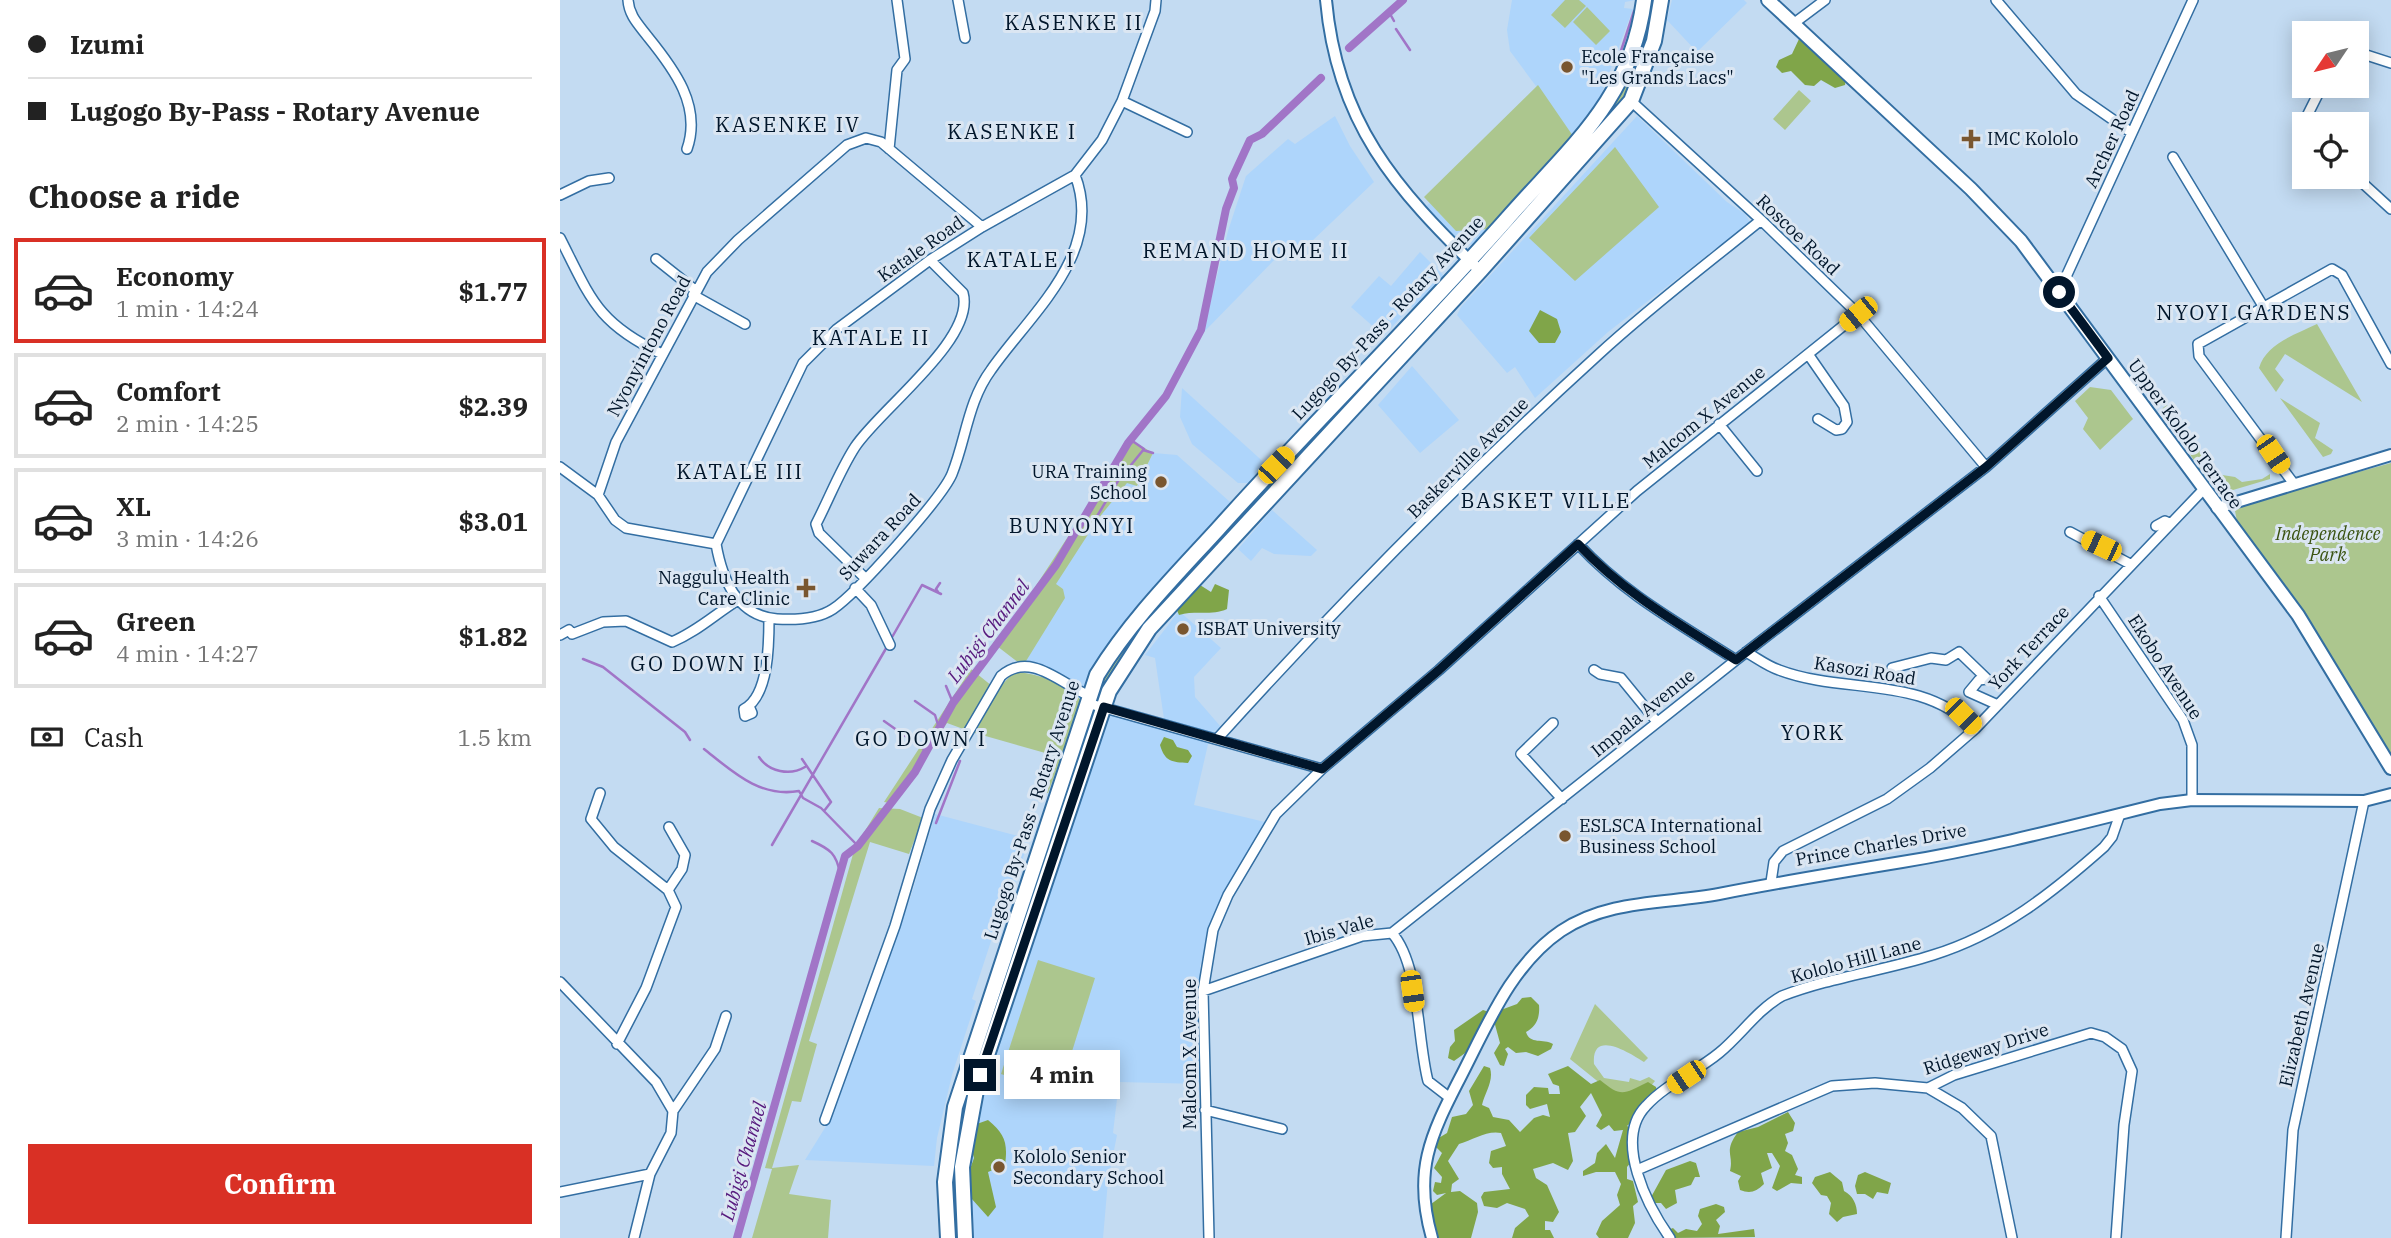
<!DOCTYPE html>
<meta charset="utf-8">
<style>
body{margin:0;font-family:"IBM Plex Serif",serif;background:#f6f6f6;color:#222;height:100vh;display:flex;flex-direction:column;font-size:26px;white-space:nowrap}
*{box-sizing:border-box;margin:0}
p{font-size:23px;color:#767676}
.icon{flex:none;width:38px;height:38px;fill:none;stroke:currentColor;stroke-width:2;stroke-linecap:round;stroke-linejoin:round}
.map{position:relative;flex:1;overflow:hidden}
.details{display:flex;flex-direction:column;background:#fff;width:560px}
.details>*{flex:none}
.banner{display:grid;align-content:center;height:154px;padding:0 28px;background:#fff}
.needle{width:46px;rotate:235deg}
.controls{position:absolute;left:1732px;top:21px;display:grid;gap:14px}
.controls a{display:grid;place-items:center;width:77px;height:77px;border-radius:0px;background:#fff;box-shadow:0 4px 18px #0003;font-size:35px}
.end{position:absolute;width:32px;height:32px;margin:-16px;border:9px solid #01162b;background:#fff;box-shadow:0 0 0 4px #fff}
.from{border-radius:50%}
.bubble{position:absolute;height:49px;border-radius:0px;background:#fff;box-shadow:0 4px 18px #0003;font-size:23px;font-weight:700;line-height:49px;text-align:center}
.car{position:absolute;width:21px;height:42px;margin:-21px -10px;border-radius:9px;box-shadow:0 0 5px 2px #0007;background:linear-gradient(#f5c518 24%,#345 0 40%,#f5c518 0 76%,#345 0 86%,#f5c518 0)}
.banner b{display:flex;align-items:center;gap:24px;height:66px;font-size:26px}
.banner b+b{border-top:2px solid #e0e0e0}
.banner i{width:18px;height:18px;background:#222}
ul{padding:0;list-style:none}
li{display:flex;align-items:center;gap:21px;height:105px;margin:0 14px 10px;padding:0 14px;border:4px solid #e0e0e0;border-radius:0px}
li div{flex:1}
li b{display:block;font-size:26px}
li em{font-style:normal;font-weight:700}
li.current{border-color:#d93025}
li>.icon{width:63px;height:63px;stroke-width:1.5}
h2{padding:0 28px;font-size:32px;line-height:84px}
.pay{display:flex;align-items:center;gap:18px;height:77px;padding:0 28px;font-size:26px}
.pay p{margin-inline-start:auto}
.button{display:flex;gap:14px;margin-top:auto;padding:14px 28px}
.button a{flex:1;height:80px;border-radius:0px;background:#d93025;color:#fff;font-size:28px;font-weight:700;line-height:80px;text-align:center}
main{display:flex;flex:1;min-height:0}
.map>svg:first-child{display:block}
.built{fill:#aed5fb}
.green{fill:#acc68e}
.forest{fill:#80a549}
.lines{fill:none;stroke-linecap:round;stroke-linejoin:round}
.stream{stroke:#a175c7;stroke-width:2.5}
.canal{stroke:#a175c7;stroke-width:8}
.minor-casing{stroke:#336ea2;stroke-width:12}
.tertiary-casing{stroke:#336ea2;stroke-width:14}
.secondary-casing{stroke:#336ea2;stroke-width:16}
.primary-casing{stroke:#336ea2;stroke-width:18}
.minor{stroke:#fff;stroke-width:9}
.tertiary{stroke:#fff;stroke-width:10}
.secondary{stroke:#fff;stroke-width:12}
.primary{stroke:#fff;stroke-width:14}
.route{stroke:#01162b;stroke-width:9}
.poi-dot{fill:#79562f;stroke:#dbe6f2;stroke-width:2.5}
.labels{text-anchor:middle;stroke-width:6;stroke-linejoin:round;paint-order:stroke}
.poi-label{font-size:18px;fill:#01162b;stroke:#dbe6f2;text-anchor:start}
.street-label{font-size:18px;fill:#01162b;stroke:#dbe6f2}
.park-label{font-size:18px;font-style:italic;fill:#3a5311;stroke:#dbe6f2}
.water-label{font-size:19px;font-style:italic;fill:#56197d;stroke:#dbe6f2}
.quarter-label{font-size:21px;letter-spacing:2px;fill:#01162b;stroke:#dbe6f2}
</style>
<main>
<section class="details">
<div class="banner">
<b><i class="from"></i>Izumi</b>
<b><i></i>Lugogo By-Pass - Rotary Avenue</b>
</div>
<h2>Choose a ride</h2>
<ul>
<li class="current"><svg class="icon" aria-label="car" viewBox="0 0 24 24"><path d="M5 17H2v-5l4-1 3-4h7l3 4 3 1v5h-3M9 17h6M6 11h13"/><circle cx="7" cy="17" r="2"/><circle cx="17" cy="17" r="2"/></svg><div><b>Economy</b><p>1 min · 14:24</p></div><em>$1.77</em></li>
<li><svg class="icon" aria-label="car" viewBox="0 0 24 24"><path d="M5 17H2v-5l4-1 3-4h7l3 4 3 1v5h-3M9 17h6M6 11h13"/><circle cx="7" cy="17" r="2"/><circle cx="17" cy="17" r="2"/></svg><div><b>Comfort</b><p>2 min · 14:25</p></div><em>$2.39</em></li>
<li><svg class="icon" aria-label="car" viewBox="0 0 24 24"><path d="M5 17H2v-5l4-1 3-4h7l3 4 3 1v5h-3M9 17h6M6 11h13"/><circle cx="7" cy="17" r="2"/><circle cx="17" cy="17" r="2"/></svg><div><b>XL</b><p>3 min · 14:26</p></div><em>$3.01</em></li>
<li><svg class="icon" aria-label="car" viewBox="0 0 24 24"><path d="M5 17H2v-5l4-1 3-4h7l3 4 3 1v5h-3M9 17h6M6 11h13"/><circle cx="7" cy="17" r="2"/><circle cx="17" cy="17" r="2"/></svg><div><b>Green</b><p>4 min · 14:27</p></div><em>$1.82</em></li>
</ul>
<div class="pay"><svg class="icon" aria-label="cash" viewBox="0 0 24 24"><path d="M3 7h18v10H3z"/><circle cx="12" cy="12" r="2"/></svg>Cash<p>1.5 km</p></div>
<div class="button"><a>Confirm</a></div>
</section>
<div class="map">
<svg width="1831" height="1238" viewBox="0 0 1831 1238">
<rect width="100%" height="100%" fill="#c3dbf2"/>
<path class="built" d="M952 0H1076L1065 2 1064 8 1073 9 1038 103 1013 136 950 51 947 30Z
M1112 0H1184L1187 3 1137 52 1107 20Z
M775 116 790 146 814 182 730 262 720 254 643 333 668 231 686 176 728 139 735 144Z
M1077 116 1167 202 1185 214 1190 222 1048 332 975 398 955 367 947 373 897 315 901 307Z
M870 203 896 231 928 229 914 244 902 245 866 206Z
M860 252 885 277 853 308 851 306 824 336 791 307 819 276 831 286Z
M852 366 899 420 860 453 818 405Z
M622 388 709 467 694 483H678L632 444 620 417Z
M593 453 617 455 678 509 613 576 607 572 568 628 554 636 524 688 463 666 502 595 503 589 495 584 538 519 567 482 578 486Z
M712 510 757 550 751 556 714 554 702 548 691 561 678 549Z
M619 611 661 648 634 677 635 697 661 727 652 733 604 719 595 658 585 655Z
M555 713 649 740 634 805 705 822 667 886 640 966 641 1084 559 1082 553 1133 557 1135 548 1181 543 1238H410L406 1172 426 1076 432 1068 451 993 548 714Z
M375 814 469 839 444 918 439 917 412 999 416 1001 392 1075 377 1138 374 1166 245 1160 268 1123 352 893Z"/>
<path class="green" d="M1005 0H1019L1026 6 1005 28 991 15Z
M1089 0H1096C1088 38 1081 75 1060 107L919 263 916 262 1061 94 1078 53Z
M1027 7 1050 31 1036 45 1013 22Z
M978 85 1013 136 928 229 896 231 864 197Z
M1239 90 1251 101 1225 130 1213 119Z
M1055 147 1099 207 1015 281 969 238Z
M907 267 913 269 722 479 719 477 687 511 690 514 540 700H534L542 676 586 613Z
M1757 324 1802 402 1725 354 1715 369 1724 380 1716 392 1699 368C1706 344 1734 335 1757 324Z
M1530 387 1551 390 1573 419 1540 450 1523 429 1528 418 1515 401Z
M1720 398 1760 423 1755 438 1773 450 1771 454 1763 457Z
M1607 405 1656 474 1675 477 1682 482 1702 479 1710 474V479L1663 493 1652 487 1600 410Z
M571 440 593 453 577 486 567 483 538 519 496 584 503 589 505 598 463 666 433 643 468 598Z
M1831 463V755L1745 617 1678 526 1675 511 1683 504Z
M411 669 432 686 406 730 387 723 343 790 330 803 324 802Z
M454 672C478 673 504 683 522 701L488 793H484L496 756 415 733 438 689Z
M319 808 340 809 363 818 349 854 310 842 249 1041 257 1044 241 1102 232 1101 212 1168 239 1165 229 1194 271 1200 268 1238H192L212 1169 205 1168 295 847Z
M478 960 535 978 499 1093 441 1074Z
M1035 1004 1088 1058 1084 1062C1070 1053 1031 1028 1034 1064L1044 1078 1069 1082 1070 1078 1080 1081 1089 1077 1095 1081 1072 1109 1010 1059Z"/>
<path class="forest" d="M1239 39H1256L1286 78 1285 85 1275 88 1261 80 1254 86 1245 85 1231 71 1222 73 1216 67 1219 60 1232 54Z
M980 310 997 319 1001 332 995 343H979L969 331Z
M655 584 669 590 667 609C652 616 635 610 619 615L616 608 625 593 640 585 651 592Z
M604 737 613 740 617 747 628 750 632 756 628 763C612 762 605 762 600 745Z
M971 997 979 1005C980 1017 977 1026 966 1032 970 1045 983 1038 993 1044L991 1049 978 1056 966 1052 956 1053 948 1047 945 1049 948 1054 944 1066 940 1065 934 1053 940 1043 934 1021 938 1011 957 1004 962 998Z
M923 1010 929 1012 908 1051 894 1061 888 1058 890 1047 895 1041 894 1030Z
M924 1066 930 1068C934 1081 925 1092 922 1105L929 1108 933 1117 949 1120 960 1132 974 1118 983 1115 990 1117 987 1104 970 1109 966 1105V1095L974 1087 988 1088 989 1094H1000L999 1086 993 1084 988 1074 1008 1066 1031 1084 1040 1080C1062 1098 1063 1094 1088 1082L1096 1087 1098 1099 1067 1126 1071 1128 1072 1161 1067 1167V1179L1073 1181 1078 1202 1073 1206 1075 1223 1068 1238H1039L1036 1234 1042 1221 1060 1205 1057 1195 1061 1184 1055 1172H1036L1023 1176V1171L1035 1163 1037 1153 1046 1144 1055 1158 1063 1130 1054 1131 1049 1125 1041 1130 1036 1126 1042 1115 1031 1093 1020 1107 1026 1116 1015 1132 1008 1133 1013 1161 1008 1170 993 1163 973 1169 976 1178 987 1185 999 1212 993 1222 985 1221V1230H990L994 1238H952L955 1228 969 1216 965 1209 947 1203 937 1208 924 1206 921 1197 924 1192 950 1189 942 1174V1167L933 1168 929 1163 931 1151 946 1146 941 1133C927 1130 913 1140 899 1144L888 1161 899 1179 892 1184 891 1192 900 1191 917 1203 918 1212 911 1238H868L867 1207 886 1193 877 1195 873 1191 875 1182 881 1183 882 1177 874 1168 882 1153 876 1147 877 1139 887 1133 892 1117 906 1114 913 1105 909 1091Z
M1228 1112 1235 1123 1233 1131 1225 1134 1228 1143 1225 1151 1232 1155 1238 1169 1235 1175 1242 1177V1184L1231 1183 1217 1191 1212 1188 1220 1166 1212 1153H1207L1212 1168 1201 1173 1204 1184C1196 1192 1190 1194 1180 1190L1178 1181 1181 1176 1170 1171C1174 1154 1163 1152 1178 1132L1198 1127Z
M428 1120C445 1134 448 1143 445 1165L428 1172 436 1207 428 1217 411 1198 409 1172 414 1158 410 1144 414 1125Z
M1130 1161 1136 1163 1140 1177H1135L1131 1185 1115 1190 1117 1203 1106 1209 1101 1203H1093L1090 1199 1106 1170Z
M1270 1172 1282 1182 1284 1191C1293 1196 1297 1204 1297 1214L1283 1217 1277 1222 1269 1214 1271 1203 1267 1196 1261 1195 1252 1183 1255 1177Z
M1305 1172 1331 1183 1328 1194 1317 1192 1313 1199 1305 1194H1297L1295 1186 1298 1175Z
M1156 1204 1164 1207 1165 1212 1156 1220 1160 1226 1158 1234 1194 1229 1195 1237 1112 1238 1108 1230 1113 1228 1118 1233 1126 1229 1137 1231 1142 1224 1138 1216 1140 1209Z"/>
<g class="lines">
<path class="stream" d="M829 12 834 21
M836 29 850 50
M1057 63 1074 11
M583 450 593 453
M536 518 558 481 584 449 571 440 568 443
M378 592 376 589 380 583
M331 639 362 585 381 594
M417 644 426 661
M23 659 43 667 125 732 130 740
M386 686 393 703
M355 701 375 715 379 728
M324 721 365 750
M144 749C173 772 200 798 239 791L243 798 261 808 298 846
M199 757C209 772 230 776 245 767
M242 759 271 802 264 811
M376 823 400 761
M252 841C270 849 277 854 280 874
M212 845 328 645"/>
<path class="canal" d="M789 48 843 0
M177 1238 285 856 298 846 355 772 393 703 496 565 568 443 606 396 641 330 666 209 674 188 672 179 690 140 702 134 761 78"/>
<defs>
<path id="minor" d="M68 0C69 16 79 25 88 37 114 69 142 106 127 149
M398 0 405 38
M1436 0 1516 94 1572 133
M1233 24 1265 0
M1797 52 1831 63
M562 101 627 132
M1071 101 1201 220 1298 314 1426 467
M1745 144 1741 128 1762 86
M329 149 337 70 345 59 337 0
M1613 157 1703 306
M1796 177 1831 209
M0 195 29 181 49 178
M0 238C31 299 37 323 102 354
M96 259 135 290
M1499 292 1633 0
M133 295 185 324
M1248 354 1284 406 1287 422 1282 429 1276 430 1258 419
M1159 424 1197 471
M0 467 38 495 55 520 66 528 156 544
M1734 484 1639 356 1638 344 1772 269 1782 275 1831 364
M38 495 56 442 147 272 178 240 287 145 306 138 321 142 422 227
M1596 526 1605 521 1609 523
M1510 532 1570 564
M156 544 243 363 277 329 370 260 422 227 515 175 542 140 562 101 595 11 596 0
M156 544C162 578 176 616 217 619 234 620 258 619 273 609 296 594 382 498 392 474 406 439 408 401 431 370 470 314 545 253 515 175
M1018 544C1064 594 1120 624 1176 660
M305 578 259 533 256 524C269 499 280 470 295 447 319 410 416 339 403 293L370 260
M295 588 311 605 330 645
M1539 596 1623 720 1632 745V800
M0 635 9 630 12 634 43 622 66 621 112 642C138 631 154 615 178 600
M1186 652C1197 658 1207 666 1219 670 1285 695 1361 674 1415 729
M1332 668 1371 658 1386 660 1399 652 1427 679 1419 680 1409 692 1438 705
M1034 670 1040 674 1061 678 1097 722
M527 703 762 769
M189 706 192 713 185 716 184 709C209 696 209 643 209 618
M993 723 961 754 1002 799
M657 739C777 606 905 476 1038 355 1090 307 1147 264 1201 220
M40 793 31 819 54 847 108 890 116 907 86 988 57 1044
M1211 882 1214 862 1223 851 1327 799 1370 768 1415 729 1643 490
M108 890 122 869 125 855 109 827
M832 933 1176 660 1426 467 1548 358
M0 982 96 1082 113 1111 111 1133 90 1174 74 1238
M643 991 802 936 832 933C860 965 857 1039 868 1081L890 1098
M1368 1088 1402 1108 1431 1136 1452 1238
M645 1110 722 1129
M113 1111 155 1049 166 1016
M265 1120 335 926 370 809 392 760 441 676C471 650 502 685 530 696
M1077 1170 1272 1086 1315 1083 1368 1088 1394 1075 1531 1033 1545 1037 1562 1049 1572 1071 1564 1125 1556 1238
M0 1192 90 1174
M649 1238 643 991 653 930 668 895 716 814 762 769 879 670 1077 491 1298 314
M1110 1238C1088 1207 1053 1140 1086 1106 1106 1084 1136 1072 1159 1053 1181 1035 1197 1010 1222 996 1271 977 1323 971 1373 955 1441 934 1492 893 1544 847L1552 837 1560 814
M1726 1238 1733 1130 1804 801"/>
<path id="tertiary" d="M766 0C777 123 835 188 920 271
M1657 508 1831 455
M872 1238C853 1172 870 1136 900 1078 927 1026 951 965 1001 931 1048 899 1106 904 1159 894 1220 882 1281 872 1342 862 1428 848 1515 825 1600 804L1632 800 1804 801 1831 794"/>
<path id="secondary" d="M1208 0 1411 189 1461 241 1738 615 1831 768"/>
<path id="primary" d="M388 1238 385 1182 395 1107 537 675C571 620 615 576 658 529 752 424 853 325 947 219 1010 147 1071 100 1084 0
M405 1238 402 1167 417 1085 549 691 589 629 920 271 1071 101 1094 41 1101 0"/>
</defs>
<use href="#minor" class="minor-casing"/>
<use href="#tertiary" class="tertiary-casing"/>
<use href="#secondary" class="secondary-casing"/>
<use href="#primary" class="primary-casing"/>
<use href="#minor" class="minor"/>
<use href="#tertiary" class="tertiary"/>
<use href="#secondary" class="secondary"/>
<use href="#primary" class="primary"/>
</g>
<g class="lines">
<path class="route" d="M420 1075 544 707 762 769 879 670 1018 544C1064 593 1119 624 1176 660L1426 467 1548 358 1499 292"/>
</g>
<g class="poi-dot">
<circle cx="1007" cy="67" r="7"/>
<path d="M1407.5 128.5h7v7h7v7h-7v7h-7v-7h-7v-7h7z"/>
<circle cx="601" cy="482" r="7"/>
<path d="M242.5 577.5h7v7h7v7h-7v7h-7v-7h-7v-7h7z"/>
<circle cx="623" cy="629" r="7"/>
<circle cx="1005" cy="836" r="7"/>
<circle cx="439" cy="1167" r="7"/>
</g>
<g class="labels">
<g class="poi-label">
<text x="1021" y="63">Ecole Française<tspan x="1021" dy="21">"Les Grands Lacs"</tspan></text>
<text x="1427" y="145">IMC Kololo</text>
<text x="587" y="478" text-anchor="end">URA Training<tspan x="587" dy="21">School</tspan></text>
<text x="230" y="584" text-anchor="end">Naggulu Health<tspan x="230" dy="21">Care Clinic</tspan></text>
<text x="637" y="635">ISBAT University</text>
<text x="1019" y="832">ESLSCA International<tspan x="1019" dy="21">Business School</tspan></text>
<text x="453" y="1163">Kololo Senior<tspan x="453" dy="21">Secondary School</tspan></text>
</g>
<g class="street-label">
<text transform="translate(1552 139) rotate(-65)" y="6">Archer Road</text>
<text transform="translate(1238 235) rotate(44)" y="6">Roscoe Road</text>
<text transform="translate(361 249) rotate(-35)" y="6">Katale Road</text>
<text transform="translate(828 318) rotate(-47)" y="6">Lugogo By-Pass - Rotary Avenue</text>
<text transform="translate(89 346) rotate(-62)" y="6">Nyonyintono Road</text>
<text transform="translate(1144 417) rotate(-39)" y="6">Malcom X Avenue</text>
<text transform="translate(1625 434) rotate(54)" y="6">Upper Kololo Terrace</text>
<text transform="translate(908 458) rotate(-45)" y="6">Baskerville Avenue</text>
<text transform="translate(320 537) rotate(-47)" y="6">Suwara Road</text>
<text transform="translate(1469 648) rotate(-47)" y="6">York Terrace</text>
<text transform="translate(1605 667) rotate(57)" y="6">Ekobo Avenue</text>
<text transform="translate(1305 671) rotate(9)" y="6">Kasozi Road</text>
<text transform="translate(1083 713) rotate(-39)" y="6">Impala Avenue</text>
<text transform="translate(472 810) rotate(-72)" y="6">Lugogo By-Pass - Rotary Avenue</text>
<text transform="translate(1321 845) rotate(-10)" y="6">Prince Charles Drive</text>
<text transform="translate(779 930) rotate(-16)" y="6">Ibis Vale</text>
<text transform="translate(1296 960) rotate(-15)" y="6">Kololo Hill Lane</text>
<text transform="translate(1742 1015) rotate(-77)" y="6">Elizabeth Avenue</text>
<text transform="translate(1426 1049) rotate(-18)" y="6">Ridgeway Drive</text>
<text transform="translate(630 1054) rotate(-90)" y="6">Malcom X Avenue</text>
</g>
<g class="park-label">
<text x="1768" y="540">Independence<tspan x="1768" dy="21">Park</tspan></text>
</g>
<g class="water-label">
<text transform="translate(428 631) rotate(-53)" y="7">Lubigi Channel</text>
<text transform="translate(183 1161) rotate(-74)" y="7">Lubigi Channel</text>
</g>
<g class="quarter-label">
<text x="514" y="30">KASENKE II</text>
<text x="228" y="132">KASENKE IV</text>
<text x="452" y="139">KASENKE I</text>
<text x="686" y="258">REMAND HOME II</text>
<text x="461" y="267">KATALE I</text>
<text x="1694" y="320">NYOYI GARDENS</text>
<text x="311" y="345">KATALE II</text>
<text x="180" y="479">KATALE III</text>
<text x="986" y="508">BASKET VILLE</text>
<text x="512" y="533">BUNYONYI</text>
<text x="141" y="671">GO DOWN II</text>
<text x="1253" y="740">YORK</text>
<text x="361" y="746">GO DOWN I</text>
</g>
</g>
</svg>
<div class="controls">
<a><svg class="needle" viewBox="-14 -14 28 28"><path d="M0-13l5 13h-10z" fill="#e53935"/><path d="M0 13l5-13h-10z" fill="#767676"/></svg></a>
<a><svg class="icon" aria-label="locate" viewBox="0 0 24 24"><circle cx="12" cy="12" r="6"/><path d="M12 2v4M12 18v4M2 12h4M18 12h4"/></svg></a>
</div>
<i class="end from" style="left:1499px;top:292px"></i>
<i class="end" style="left:420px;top:1075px"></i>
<div class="bubble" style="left:444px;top:1050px;width:116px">4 min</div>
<i class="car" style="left:1298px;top:314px;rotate:231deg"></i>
<i class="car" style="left:1713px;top:454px;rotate:146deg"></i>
<i class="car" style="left:716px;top:465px;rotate:44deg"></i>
<i class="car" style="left:1541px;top:546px;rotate:295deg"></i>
<i class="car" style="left:1403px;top:716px;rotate:135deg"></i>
<i class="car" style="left:852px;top:991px;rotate:172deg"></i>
<i class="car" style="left:1126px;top:1077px;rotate:236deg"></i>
</div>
</main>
